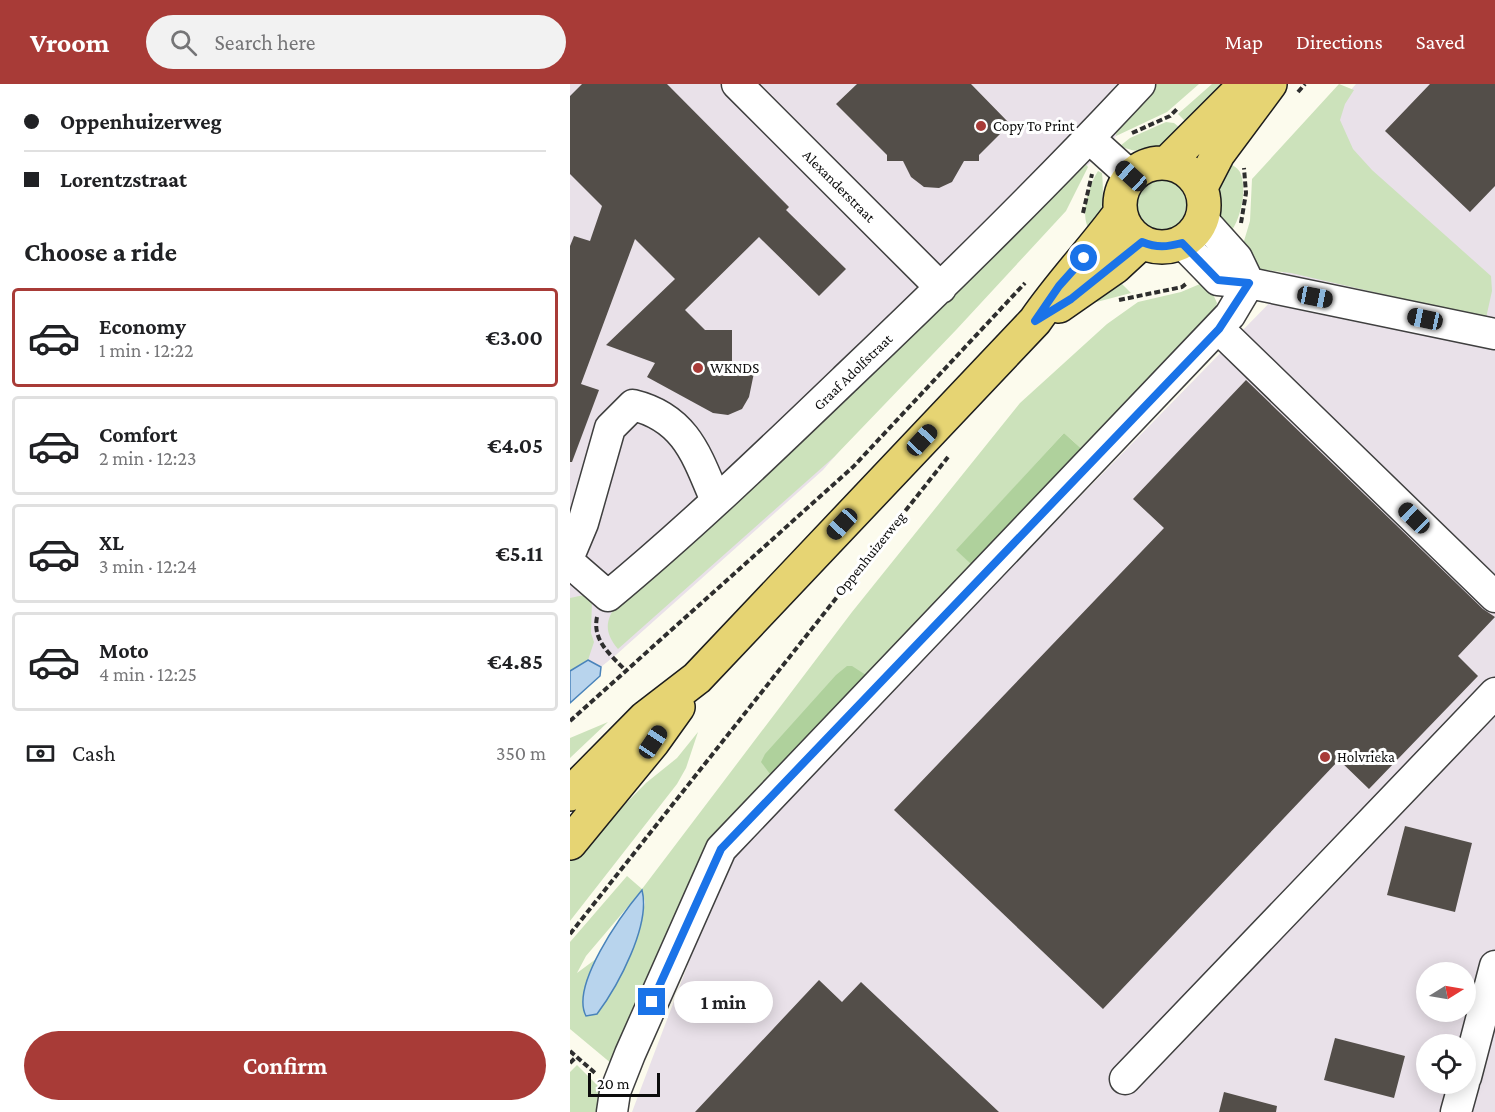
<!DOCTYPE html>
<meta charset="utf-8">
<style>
body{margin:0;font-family:"Crimson Pro",serif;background:#f2f2f2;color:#202124;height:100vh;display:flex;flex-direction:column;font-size:22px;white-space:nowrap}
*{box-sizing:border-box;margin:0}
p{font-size:20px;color:#757577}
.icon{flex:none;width:33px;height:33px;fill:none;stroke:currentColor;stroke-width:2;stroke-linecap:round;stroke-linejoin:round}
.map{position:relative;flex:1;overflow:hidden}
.panel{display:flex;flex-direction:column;background:#fff;width:570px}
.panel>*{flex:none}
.guide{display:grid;align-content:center;height:132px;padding:0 24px;background:#fff}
.needle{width:39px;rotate:79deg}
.fabs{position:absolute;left:846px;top:878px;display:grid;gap:12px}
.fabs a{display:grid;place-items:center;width:60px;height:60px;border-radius:50%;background:#fff;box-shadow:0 3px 15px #0003;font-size:30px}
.scale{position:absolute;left:18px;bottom:15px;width:72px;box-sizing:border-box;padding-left:6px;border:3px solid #0c0c0c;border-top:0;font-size:16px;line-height:21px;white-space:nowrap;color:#0c0c0c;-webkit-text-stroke:4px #fff;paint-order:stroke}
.end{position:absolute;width:27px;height:27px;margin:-14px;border:8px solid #1a73e8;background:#fff;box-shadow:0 0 0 3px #fff}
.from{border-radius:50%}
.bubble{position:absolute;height:42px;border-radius:21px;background:#fff;box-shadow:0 3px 15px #0003;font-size:20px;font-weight:700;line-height:42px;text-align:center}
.car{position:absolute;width:18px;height:36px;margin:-18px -9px;border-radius:8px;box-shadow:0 0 4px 2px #0007;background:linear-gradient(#222 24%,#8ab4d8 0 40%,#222 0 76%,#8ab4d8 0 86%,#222 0)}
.guide b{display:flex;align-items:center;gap:21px;height:57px;font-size:22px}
.guide b+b{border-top:2px solid #e0e0e0}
.guide i{width:15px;height:15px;background:#202124}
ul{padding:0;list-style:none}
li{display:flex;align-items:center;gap:18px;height:99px;margin:0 12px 9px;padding:0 12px;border:3px solid #e0e0e0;border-radius:6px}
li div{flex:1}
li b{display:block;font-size:22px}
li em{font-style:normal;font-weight:700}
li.selected{border-color:#a83b37}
li>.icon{width:54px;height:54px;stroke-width:1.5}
h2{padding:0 24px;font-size:27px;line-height:72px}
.pay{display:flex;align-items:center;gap:15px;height:66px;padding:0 24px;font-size:22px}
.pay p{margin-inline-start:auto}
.primary-button{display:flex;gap:12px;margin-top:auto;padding:12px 24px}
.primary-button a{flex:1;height:69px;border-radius:36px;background:#a83b37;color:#fff;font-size:24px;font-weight:700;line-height:69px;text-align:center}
header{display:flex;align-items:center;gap:36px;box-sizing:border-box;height:84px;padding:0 30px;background:#a83b37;color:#fff}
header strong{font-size:28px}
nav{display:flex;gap:33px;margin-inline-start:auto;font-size:21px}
.search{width:420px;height:54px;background:#f2f2f2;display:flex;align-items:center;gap:15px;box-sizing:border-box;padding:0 21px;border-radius:33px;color:#757577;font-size:22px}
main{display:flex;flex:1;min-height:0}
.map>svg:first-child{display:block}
.industrial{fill:#e9e1e9;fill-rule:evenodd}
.green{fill:#cce2bb;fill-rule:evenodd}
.forest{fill:#afd19c}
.water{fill:#b8d4ed;stroke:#4983ba;stroke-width:1.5}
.building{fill:#534e49}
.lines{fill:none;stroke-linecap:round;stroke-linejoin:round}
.minor-casing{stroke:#3f3f3f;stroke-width:33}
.major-casing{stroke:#1d1d1d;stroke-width:36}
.path{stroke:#2e2e2e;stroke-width:4;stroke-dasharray:6 3;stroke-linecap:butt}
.minor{stroke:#fff;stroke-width:30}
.major{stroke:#e6d473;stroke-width:33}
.route{stroke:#1a73e8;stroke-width:8}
.poi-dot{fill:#a83b37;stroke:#fff;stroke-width:2}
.labels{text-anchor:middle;stroke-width:6;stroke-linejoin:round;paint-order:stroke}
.poi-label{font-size:15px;fill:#0c0c0c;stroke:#fff;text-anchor:start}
.street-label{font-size:15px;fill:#0c0c0c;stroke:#fff}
</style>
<header>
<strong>Vroom</strong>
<div class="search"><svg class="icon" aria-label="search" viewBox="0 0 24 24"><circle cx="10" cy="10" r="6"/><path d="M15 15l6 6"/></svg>Search here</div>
<nav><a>Map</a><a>Directions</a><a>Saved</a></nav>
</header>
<main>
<section class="panel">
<div class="guide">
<b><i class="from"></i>Oppenhuizerweg</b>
<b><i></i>Lorentzstraat</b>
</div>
<h2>Choose a ride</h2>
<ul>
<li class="selected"><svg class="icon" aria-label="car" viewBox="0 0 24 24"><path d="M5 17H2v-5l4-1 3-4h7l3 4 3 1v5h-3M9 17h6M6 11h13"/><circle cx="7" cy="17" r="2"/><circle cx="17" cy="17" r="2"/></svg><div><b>Economy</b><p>1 min · 12:22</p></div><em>€3.00</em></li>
<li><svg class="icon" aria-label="car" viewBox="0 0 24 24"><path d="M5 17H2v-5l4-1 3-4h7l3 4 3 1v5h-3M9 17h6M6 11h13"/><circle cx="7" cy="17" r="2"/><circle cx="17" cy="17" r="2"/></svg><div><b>Comfort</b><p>2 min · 12:23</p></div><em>€4.05</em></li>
<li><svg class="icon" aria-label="car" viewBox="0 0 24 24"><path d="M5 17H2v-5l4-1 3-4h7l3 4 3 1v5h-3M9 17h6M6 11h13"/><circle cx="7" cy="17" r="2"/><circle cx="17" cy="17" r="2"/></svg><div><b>XL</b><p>3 min · 12:24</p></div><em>€5.11</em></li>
<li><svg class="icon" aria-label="car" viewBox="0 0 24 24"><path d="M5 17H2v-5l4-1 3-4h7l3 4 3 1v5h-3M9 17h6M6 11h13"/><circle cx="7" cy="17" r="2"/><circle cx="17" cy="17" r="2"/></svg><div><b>Moto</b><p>4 min · 12:25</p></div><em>€4.85</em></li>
</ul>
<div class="pay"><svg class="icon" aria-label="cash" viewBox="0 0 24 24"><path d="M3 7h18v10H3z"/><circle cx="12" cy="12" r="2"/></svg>Cash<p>350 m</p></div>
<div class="primary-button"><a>Confirm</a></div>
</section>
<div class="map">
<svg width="925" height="1028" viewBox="0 0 925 1028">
<rect width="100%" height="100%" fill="#fcfbed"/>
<path class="industrial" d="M0 0H597L514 85 253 386 47 570 0 608Z
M786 0H925V1028H62L159 772 708 210 741 51ZM856 888H896V927H856ZM856 960H896V999H856Z"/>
<path class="green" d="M587 0H629L597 28 546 52C546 33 575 13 587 0Z
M642 0H665L624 46 608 30Z
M769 0 784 6 775 20 770 36 783 65 802 86 921 192 922 207 916 234 721 189 696 186 691 188 671 167 680 137 682 95Z
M596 38 604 39 619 51C596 63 576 74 550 62L560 54Z
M655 76C660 80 667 83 670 88 678 107 670 138 658 152 642 127 647 103 655 76Z
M514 78 518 83 496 127 386 246 264 373 48 565C34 548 35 537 47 520L249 339 443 154Z
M528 87 532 89C534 110 533 132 523 151 508 136 517 104 528 87Z
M566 121a25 25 0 1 1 50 0a25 25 0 1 1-50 0Z
M544 192 561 209 515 221Z
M637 197 647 219 643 235 515 368 494 349 387 466 404 483 203 694 42 980 0 945V858L57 792 72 805 282 528 450 319 537 240 568 218 611 208ZM72 806 75 819 69 843 7 889 16 872Z
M14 511 22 516 21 549 24 558 18 576 0 587V514Z
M38 638 0 674V654Z
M128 648 116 684 107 700 0 837V776L76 699 107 674Z
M7 981 31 1005 32 1028H0V988Z"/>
<path class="forest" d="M494 349 515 368 404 483 386 466Z
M277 582H282L299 593 203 694 191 678 195 670 266 591Z"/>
<path class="water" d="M18 576 31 583 30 592 0 619V587Z
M72 806C81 841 48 902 27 930L16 932C0 902 51 831 72 806Z"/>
<path class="building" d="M12 0H97L219 123 216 126 276 185 249 212 189 153 115 226 135 246H162V280L185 284 179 313 172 325 158 331 143 329 77 293 85 279 36 261 105 195 65 155 11 300 29 306 2 378H0V162L4 152 20 157 32 122 0 90V12Z
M287 0H401L440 40 409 71V77H394L382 98 369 104 354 103 341 93 333 77H317V71L266 20Z
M860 0H925V102L900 128 815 47Z
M676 296 913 525 925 533 888 572 908 592 799 705 769 676 533 925 324 726 594 444 563 415Z
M835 742 902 759 885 828 817 811Z
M249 896 272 918 291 898 429 1028H125Z
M765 954 835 972 824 1014 754 996Z
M654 1008 707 1022 706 1028H649Z"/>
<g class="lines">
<defs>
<path id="minor" d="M167 0 371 204
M519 54 561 92
M612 159 648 196 679 199 925 250
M649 245 925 513
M0 470 13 439 40 344 63 321C116 334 127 372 146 417
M0 479 38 512C120 444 198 369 275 295 376 199 475 102 570 0
M896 993 925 882
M555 995 925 609
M42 1028 45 1008 60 970 151 765 660 231 679 199 667 174 632 135
M886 1028 894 999"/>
<path id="major" d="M598 78 676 0
M550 121a42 42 0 1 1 84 0a42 42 0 1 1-84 0Z
M631 103 648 70 700 0
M489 222 545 183 572 158
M0 710 75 634 127 594 465 237C491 199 523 166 550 129
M0 759 83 658 108 623"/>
</defs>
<use href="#minor" class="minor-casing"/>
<use href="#major" class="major-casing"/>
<path class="path" d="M728 8 735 0
M562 49 600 32 608 24
M513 129 522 90
M671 139 676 109 674 84
M549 216 612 203 617 199
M27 533C22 557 41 571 56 587
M0 637 283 383 455 199
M0 850 378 373
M0 967 25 989
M0 979 6 973"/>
<use href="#minor" class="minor"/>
<use href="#major" class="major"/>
</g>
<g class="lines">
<path class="route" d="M82 918 151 765 649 245 679 199 648 196 612 159C597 163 587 164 572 158L501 215 465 237 489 202 514 174"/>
</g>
<g class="poi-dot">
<circle cx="411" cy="42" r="6"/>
<circle cx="128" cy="284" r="6"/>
<circle cx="755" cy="673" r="6"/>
</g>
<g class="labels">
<g class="poi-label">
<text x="423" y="47">Copy To Print</text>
<text x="140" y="289">WKNDS</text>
<text x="767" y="678">Holvrieka</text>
</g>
<g class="street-label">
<text transform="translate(269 102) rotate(45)" y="5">Alexanderstraat</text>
<text transform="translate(283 288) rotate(-44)" y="5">Graaf Adolfstraat</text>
<text transform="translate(300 470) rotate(-51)" y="5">Oppenhuizerweg</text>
</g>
</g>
</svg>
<div class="fabs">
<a><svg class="needle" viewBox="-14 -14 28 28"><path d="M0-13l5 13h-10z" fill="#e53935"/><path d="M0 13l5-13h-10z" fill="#757577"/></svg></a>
<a><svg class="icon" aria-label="locate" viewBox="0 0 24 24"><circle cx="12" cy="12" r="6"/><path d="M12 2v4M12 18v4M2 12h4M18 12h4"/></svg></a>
</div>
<div class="scale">20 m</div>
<i class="end from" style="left:514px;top:174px"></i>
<i class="end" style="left:82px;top:918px"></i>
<div class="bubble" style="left:104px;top:897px;width:99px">1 min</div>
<i class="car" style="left:561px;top:92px;rotate:312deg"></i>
<i class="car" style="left:745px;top:213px;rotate:101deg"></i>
<i class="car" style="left:855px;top:235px;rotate:282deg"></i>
<i class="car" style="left:352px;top:356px;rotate:43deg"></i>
<i class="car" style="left:844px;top:434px;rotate:314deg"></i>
<i class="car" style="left:272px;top:440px;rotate:223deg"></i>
<i class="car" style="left:83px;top:658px;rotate:34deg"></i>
</div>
</main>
